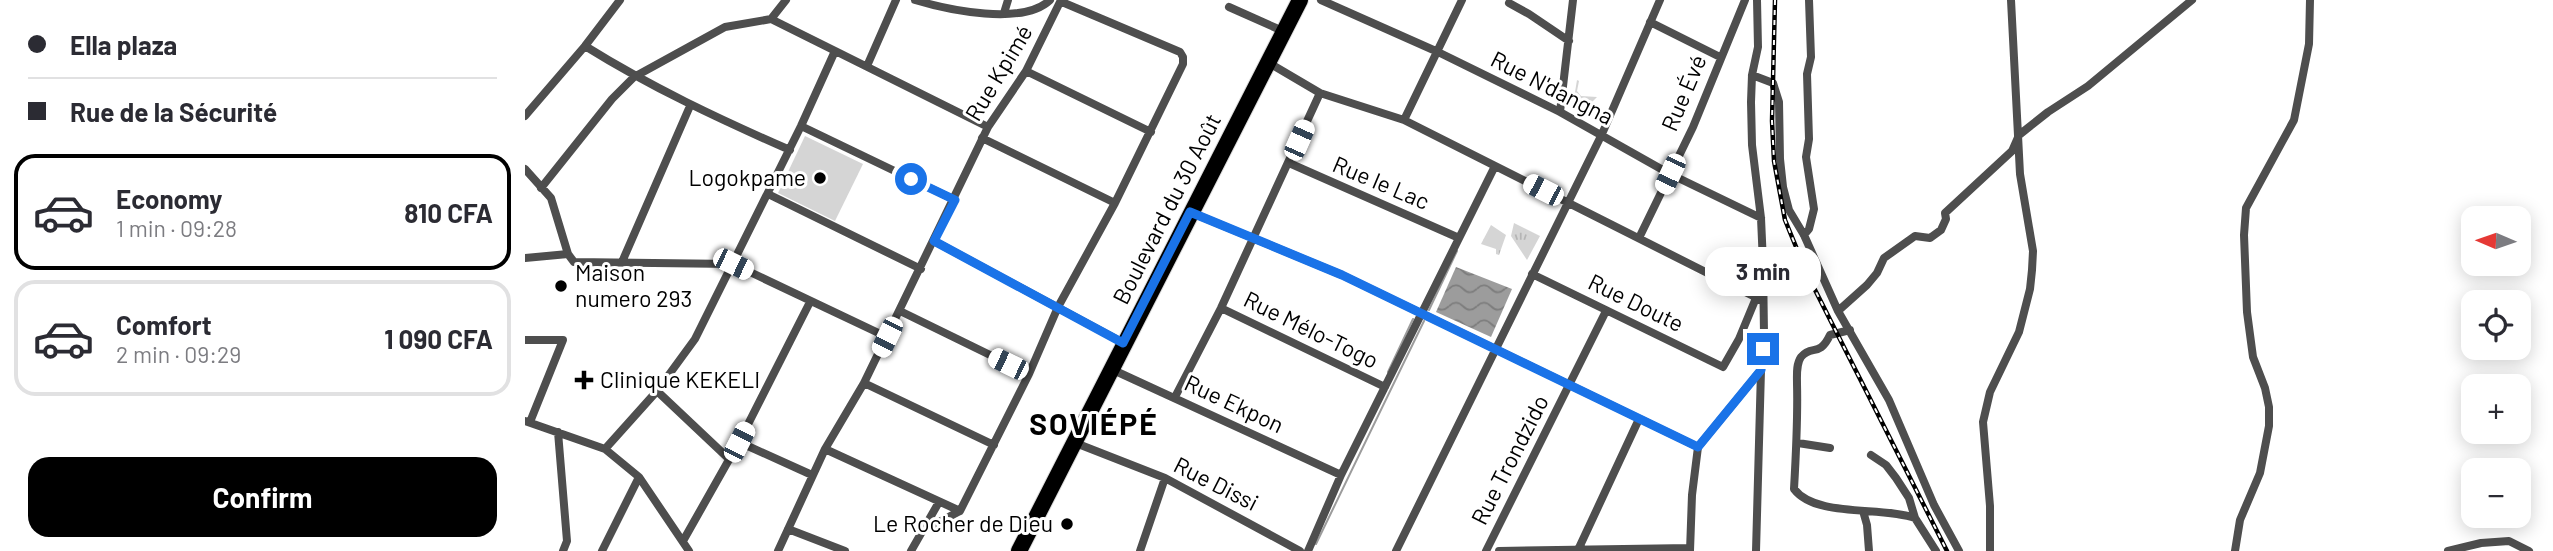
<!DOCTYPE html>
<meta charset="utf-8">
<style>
body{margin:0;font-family:Barlow,sans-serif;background:#f2f2f3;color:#2b2b33;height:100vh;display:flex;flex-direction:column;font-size:26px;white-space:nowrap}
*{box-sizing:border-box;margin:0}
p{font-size:23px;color:#7c7c81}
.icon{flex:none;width:38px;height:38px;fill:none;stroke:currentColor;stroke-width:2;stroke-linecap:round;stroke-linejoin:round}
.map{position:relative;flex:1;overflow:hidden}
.details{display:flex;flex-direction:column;background:#fff;width:525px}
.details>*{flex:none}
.hud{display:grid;align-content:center;height:154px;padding:0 28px;background:#fff}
.needle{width:46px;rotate:272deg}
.buttons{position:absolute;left:1936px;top:206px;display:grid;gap:14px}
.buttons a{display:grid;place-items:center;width:70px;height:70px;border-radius:14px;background:#fff;box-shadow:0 4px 18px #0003;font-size:35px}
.end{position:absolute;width:32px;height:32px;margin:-16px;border:9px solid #1a73e8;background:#fff;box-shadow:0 0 0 4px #fff}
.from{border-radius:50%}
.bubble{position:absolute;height:49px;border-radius:21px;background:#fff;box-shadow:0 4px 18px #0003;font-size:23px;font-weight:700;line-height:49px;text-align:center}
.car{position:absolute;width:21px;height:42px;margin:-21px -10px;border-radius:9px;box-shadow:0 0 5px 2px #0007;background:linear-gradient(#fff 24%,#345 0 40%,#fff 0 76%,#345 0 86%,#fff 0)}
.hud b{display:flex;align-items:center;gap:24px;height:66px;font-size:26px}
.hud b+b{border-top:2px solid #e1e1e2}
.hud i{width:18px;height:18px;background:#2b2b33}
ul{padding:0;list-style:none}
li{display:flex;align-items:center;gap:21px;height:116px;margin:0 14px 10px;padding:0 14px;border:4px solid #e1e1e2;border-radius:21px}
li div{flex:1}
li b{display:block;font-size:26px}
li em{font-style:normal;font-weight:700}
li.active{border-color:#000}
li>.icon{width:63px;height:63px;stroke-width:1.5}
.cta{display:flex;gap:14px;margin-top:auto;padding:14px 28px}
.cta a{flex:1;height:80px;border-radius:21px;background:#000;color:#fff;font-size:28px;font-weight:700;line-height:80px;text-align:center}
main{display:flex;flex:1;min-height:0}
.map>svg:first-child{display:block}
.grass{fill:url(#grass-tufts)}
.pitch{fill:#d5d5d5}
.water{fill:url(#water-waves)}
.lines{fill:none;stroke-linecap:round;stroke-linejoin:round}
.stream{stroke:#9c9c9c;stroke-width:2}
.highway-casing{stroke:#dbdbdb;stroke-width:18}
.street{stroke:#4e4e4e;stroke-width:8}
.highway{stroke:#000;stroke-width:16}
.rail-casing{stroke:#000;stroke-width:4.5}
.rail{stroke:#fff;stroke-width:2;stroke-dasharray:5;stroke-linecap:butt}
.route{stroke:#1a73e8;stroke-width:9}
.poi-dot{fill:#000;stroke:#fff;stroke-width:2.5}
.labels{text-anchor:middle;stroke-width:6;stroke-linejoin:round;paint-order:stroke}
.street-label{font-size:23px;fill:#000;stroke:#fff}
.poi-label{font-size:23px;fill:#000;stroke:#fff;text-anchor:end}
.district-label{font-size:30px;font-weight:bold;letter-spacing:2px;fill:#000;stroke:#fff}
</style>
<main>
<section class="details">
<div class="hud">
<b><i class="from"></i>Ella plaza</b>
<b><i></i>Rue de la Sécurité</b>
</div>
<ul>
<li class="active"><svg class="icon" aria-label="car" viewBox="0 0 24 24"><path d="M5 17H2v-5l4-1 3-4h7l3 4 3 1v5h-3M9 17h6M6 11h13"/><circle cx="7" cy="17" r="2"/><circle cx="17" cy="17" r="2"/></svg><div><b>Economy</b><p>1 min · 09:28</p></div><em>810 CFA</em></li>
<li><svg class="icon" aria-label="car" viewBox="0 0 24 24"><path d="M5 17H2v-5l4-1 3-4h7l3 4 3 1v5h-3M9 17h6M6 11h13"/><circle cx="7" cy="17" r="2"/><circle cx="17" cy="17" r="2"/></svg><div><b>Comfort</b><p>2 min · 09:29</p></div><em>1 090 CFA</em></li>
</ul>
<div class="cta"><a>Confirm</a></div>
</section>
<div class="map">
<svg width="2028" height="551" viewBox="0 0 2028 551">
<defs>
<pattern id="grass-tufts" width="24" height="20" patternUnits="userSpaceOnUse" patternTransform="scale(1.75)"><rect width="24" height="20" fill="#d5d5d5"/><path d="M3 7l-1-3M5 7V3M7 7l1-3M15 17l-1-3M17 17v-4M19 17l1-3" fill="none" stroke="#b5b5b5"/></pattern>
<pattern id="water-waves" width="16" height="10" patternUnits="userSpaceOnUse" patternTransform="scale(1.75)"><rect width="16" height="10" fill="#9c9c9c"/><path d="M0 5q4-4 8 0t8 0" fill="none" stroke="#7d7d7d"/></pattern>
</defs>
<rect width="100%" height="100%" fill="#fff"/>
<path class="grass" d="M1052 80 1054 81 1052 91 1056 96 1072 97 1067 102 1069 107 1066 113 1048 104Z
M989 223 1015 236 1002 260 986 236Z
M966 225 981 235 974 255 971 254V249L956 244Z"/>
<path class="pitch" d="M280 136 338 164 310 221 253 193Z"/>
<path class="water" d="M931 267 987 289 966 337 911 312Z"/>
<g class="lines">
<path class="stream" d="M904 310 932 251
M863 372 888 319
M791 544 899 321"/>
<defs>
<path id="highway" d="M494 551 775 0"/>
</defs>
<use href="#highway" class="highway-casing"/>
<path class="street" d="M390 0C423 10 498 26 525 0
M796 0 913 52 1035 112 1145 174 1236 218
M984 3 1004 14 1044 41
M704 7 751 28
M479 13 483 0
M246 19 261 0
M1125 22 1195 57
M60 46C126 87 194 119 265 150
M744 63 795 93 879 120 1238 301
M342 66 371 0
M501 71 626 132
M1227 75 1248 83 1254 102 1255 159 1258 187 1264 210 1279 235 1313 311 1364 400 1409 505 1434 551
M1035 112 1048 0
M0 116 60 46 95 0
M879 120 937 0
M276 126 430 200
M457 138 590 203
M764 163 934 238
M0 169 26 198 43 254 49 262 208 264 362 337
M16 188 87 99 109 77 200 27 246 19 463 127
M243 194 396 269
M665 212 817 275 1173 447
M1279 235 1284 229 1289 209 1281 157 1284 139 1282 74 1286 57 1284 0
M1114 238 1168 127 1220 0
M409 241 591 339
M0 258 43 254
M97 262 165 106
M1007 274 1198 367 1214 339 1231 298
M696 308 860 387
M375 311 504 374
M1313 311 1342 285 1352 273 1359 258 1390 236 1405 238 1416 230 1421 219 1420 213 1487 151 1494 135 1523 112 1563 86 1667 0
M1325 330 1305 335C1294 358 1287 344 1276 357 1271 364 1272 375 1272 384 1273 419 1271 454 1269 489 1291 518 1357 506 1390 518
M0 340H38L5 422
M586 369 816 475
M339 383 469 445
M132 391 203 458
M650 397 696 308 795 93
M0 421 80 449 114 477 164 551
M33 432 42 541 38 551
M214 442 287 475
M548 442 640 478 775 551
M1273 443 1305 448
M80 449 132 391 170 339 276 126 310 51
M300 449 435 511
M1346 455 1361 465 1371 478 1384 498 1390 518 1411 551
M1338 511 1342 525 1344 551
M263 529 320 551
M395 532 435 511 504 374 533 307 590 203 658 64V57L655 52 537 2
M158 541 214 442 285 302
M1053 550 1114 419
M77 551 114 477
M253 551 300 449 339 383 463 127 501 71 536 0
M386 551 414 502
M615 551 640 478
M783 551 816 475 970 166
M871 551 1077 134 1135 0
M961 551 1081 311
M974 551 1165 548
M1165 551 1167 495 1173 447 1236 370 1239 334 1238 263 1236 218 1227 145 1226 102 1227 75 1233 47 1232 0
M1231 551 1236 370
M1465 551V506L1458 422 1465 392 1494 332 1505 289 1507 270 1508 251 1495 174 1486 0
M1710 551 1715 520 1735 473 1744 426V407L1740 388 1728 357 1722 312 1719 235 1721 208 1769 120 1784 44 1785 0
M1923 551 1956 543 1984 541 2004 551"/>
<use href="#highway" class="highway"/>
<defs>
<path id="rail" d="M1250 0 1247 121 1249 161 1260 220 1283 276 1422 551"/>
</defs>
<use href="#rail" class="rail-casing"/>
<use href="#rail" class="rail"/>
</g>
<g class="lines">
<path class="route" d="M386 179 430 200 409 241 598 343 665 212 817 275 1173 447 1236 370 1238 349"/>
</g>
<g class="poi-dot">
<circle cx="295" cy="178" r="7"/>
<circle cx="36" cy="286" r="7"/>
<path d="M55.5 369.5h7v7h7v7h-7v7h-7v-7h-7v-7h7z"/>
<circle cx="542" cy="524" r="7"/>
</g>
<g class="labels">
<g class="street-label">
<text transform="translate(474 73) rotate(-59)" y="8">Rue Kpimé</text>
<text transform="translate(1027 88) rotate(27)" y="8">Rue N'dangna</text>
<text transform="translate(1159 93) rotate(-67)" y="8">Rue Évé</text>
<text transform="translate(856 183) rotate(23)" y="8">Rue le Lac</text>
<text transform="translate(642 209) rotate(-63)" y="8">Boulevard du 30 Août</text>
<text transform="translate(1111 303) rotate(26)" y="8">Rue Doute</text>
<text transform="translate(786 330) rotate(26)" y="8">Rue Mélo-Togo</text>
<text transform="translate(709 404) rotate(25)" y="8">Rue Ekpon</text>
<text transform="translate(985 460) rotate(-63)" y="8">Rue Trondzido</text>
<text transform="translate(691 484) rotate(27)" y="8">Rue Dissi</text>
</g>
<g class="poi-label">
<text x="281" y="186">Logokpame</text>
<text x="50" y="281" text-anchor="start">Maison<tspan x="50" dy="26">numero 293</tspan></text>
<text x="75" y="388" text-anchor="start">Clinique KEKELI</text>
<text x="528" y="532">Le Rocher de Dieu</text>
</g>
<g class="district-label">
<text x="569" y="435">SOVIÉPÉ</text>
</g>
</g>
</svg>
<div class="buttons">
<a><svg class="needle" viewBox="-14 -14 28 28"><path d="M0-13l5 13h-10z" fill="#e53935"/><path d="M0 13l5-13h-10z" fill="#7c7c81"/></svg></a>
<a><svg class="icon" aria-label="locate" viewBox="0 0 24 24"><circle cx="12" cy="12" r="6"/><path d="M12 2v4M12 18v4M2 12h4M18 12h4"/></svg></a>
<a>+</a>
<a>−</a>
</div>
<i class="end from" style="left:386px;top:179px"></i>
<i class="end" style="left:1238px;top:349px"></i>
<div class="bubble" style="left:1180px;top:247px;width:116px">3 min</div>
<i class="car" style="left:774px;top:140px;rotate:24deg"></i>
<i class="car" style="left:1145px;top:174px;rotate:205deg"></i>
<i class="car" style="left:1018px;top:190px;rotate:297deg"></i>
<i class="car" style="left:208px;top:264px;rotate:116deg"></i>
<i class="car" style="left:362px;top:337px;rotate:206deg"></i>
<i class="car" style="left:483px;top:364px;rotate:296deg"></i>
<i class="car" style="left:214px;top:442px;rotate:27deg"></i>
</div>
</main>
